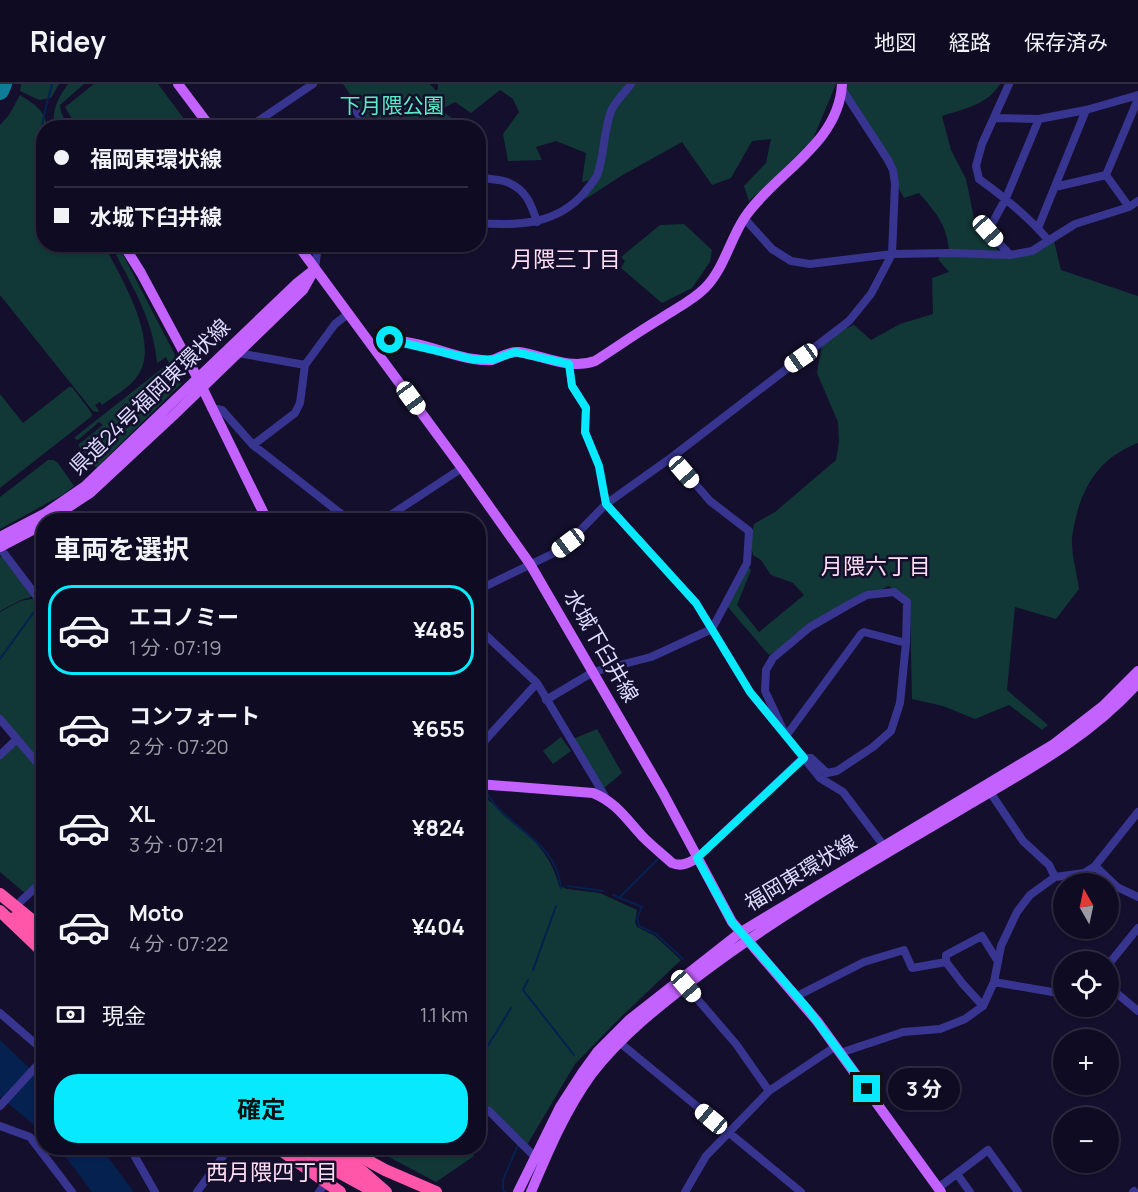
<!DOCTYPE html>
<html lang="ja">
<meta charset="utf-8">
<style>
body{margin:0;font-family:Manrope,"Noto Sans JP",sans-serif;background:#18142a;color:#f1f3f6;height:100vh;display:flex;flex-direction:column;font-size:22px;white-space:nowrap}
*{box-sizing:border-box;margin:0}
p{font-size:20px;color:#9b9ba5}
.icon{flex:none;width:33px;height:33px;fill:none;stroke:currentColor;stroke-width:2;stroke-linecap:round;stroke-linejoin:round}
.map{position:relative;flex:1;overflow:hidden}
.details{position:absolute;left:36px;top:429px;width:450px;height:642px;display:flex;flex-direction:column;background:#0f0b22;border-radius:24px;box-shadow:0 2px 4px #0004,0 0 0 2px #2f2b40}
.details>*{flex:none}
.top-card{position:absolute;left:36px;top:36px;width:450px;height:132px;border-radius:24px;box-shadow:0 2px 4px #0004,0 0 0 2px #2f2b40;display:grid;align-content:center;height:132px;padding:0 18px;background:#0f0b22}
.needle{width:39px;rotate:351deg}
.buttons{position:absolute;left:1053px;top:789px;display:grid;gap:12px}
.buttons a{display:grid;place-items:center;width:66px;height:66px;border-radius:50%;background:#0f0b22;box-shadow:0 2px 4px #0004,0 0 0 2px #2f2b40;font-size:30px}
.end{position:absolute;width:27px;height:27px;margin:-14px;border:8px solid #07e9ff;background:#111;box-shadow:0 0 0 3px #111}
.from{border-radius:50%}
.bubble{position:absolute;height:42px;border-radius:21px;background:#0f0b22;box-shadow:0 2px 4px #0004,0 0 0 2px #2f2b40;font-size:20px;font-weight:700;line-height:42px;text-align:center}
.car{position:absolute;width:18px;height:36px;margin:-18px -9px;border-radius:8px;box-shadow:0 0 4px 2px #0007;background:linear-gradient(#fff 24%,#345 0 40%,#fff 0 76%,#345 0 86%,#fff 0)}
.top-card b{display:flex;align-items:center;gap:21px;height:57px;font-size:22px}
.top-card b+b{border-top:2px solid #2f2b40}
.top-card i{width:15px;height:15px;background:#f1f3f6}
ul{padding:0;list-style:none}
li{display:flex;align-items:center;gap:18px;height:90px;margin:0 12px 9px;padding:0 6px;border:3px solid transparent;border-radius:24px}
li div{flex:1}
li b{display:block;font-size:22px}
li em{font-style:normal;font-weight:700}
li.current{border-color:#07e9ff}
li>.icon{width:54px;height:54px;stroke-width:1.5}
h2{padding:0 18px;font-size:27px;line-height:72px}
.pay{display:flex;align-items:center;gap:15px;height:66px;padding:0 18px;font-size:22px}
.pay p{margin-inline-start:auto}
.action{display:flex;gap:12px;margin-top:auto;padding:12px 18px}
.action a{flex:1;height:69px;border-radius:24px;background:#07e9ff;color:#111;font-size:24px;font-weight:700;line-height:69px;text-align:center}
header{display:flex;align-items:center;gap:36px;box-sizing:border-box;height:84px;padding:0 30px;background:#0f0b22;border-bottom:2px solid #2f2b40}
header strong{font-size:28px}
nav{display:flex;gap:33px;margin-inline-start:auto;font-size:21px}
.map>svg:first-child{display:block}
.green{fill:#113836}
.water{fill:#05214f}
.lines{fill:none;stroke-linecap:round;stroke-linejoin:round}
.stream{stroke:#05214f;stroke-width:2}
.taxiway{stroke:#0e7c96;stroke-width:18}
.minor{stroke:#383591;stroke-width:8}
.major{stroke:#c362ff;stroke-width:10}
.highway{stroke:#ff56a9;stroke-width:12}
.highway-bridge{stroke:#ff56a9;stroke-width:12}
.route{stroke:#07e9ff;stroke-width:8}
.labels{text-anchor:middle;stroke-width:5;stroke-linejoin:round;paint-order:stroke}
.park-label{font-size:21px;fill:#59ecc6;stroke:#140f2d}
.street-label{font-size:21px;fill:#dedbff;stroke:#140f2d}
.neighbourhood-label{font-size:22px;fill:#ffddf3;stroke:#140f2d}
</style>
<header>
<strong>Ridey</strong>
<nav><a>地図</a><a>経路</a><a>保存済み</a></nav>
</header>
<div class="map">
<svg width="1138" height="1108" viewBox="0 0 1138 1108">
<rect width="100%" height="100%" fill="#140f2d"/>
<path class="green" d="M21 0H59L51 14 39 16 20 7Z
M68 0H84L60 21 61 28 67 41 65 43H54C52 25 58 14 68 0Z
M94 0H158L190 43H77L65 23Z
M343 0H430L436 7 438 5V0H836L810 62 749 117 744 102 766 79 771 55 752 57 731 94 712 101 682 58 621 92 584 116 594 95 582 98 586 69 556 57 536 63 542 76 508 77 503 50 519 28 513 15 500 6 471 29 455 18 440 26 465 43 402 44V42L400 43 373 44Z
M842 0H1000C987 21 964 25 942 32L951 66 966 95 975 139 1005 174 1054 157 1061 186 1138 212V359C1095 375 1078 410 1072 454 1071 469 1077 489 1079 505L1056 535 1015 523 1007 606 1048 641 1042 646 1009 621 975 635 943 622 912 615 910 519 901 508 888 502 769 571 727 522 747 482 751 486 737 521 759 548 804 511 793 499 771 491 761 476 753 471 750 457 754 440 775 428 836 376 839 358 838 338 817 289 823 254 854 241 871 256 900 240 933 230 932 194 949 188 938 175 949 166C946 139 936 129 919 109L904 114Z
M20 11C34 20 45 26 47 43L44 44V160L104 161C120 192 161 258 138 291 130 304 114 312 102 321L100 318 95 321 99 327 97 328 93 327 0 211V41L9 31Z
M684 140 712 166 710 178 692 204 662 219 621 184 625 177 621 173 660 141Z
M111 161H118L174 269 178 283V294L182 299 96 384 78 361 103 341 99 338 78 356 75 355V353L169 279 166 273 157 279C154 236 130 198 111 161Z
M69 303H72L91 328 92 332 0 404V310L23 339Z
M48 376H54L58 379 74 402 64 410 0 445V413Z
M3 472 32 510 31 513 21 516 0 527V473Z
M36 514 43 525V683L0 631V528L21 517Z
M597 645 622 689 604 704 573 655Z
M561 653 571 667 553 680 543 667Z
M18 660 43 692V794L26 810 0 788V674Z
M479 708C509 735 550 760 559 802L567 805 600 809 637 826 635 838 637 843 655 852 681 876 622 932 575 980 527 1061 479 1021Z
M372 1064H469L474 1072 436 1098Z"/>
<path class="water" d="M0 956 43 997V1048L0 1013Z
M59 1064H101L134 1108H92Z"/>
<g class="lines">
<path class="stream" d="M44 59C37 46 49 14 52 0
M0 575 39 521
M485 705C503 745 556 753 561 804
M568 802 603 807
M613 811 642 823 637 834 639 842 656 850 683 875
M620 813 658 775
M533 886 556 822
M523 906 574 971
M523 906 528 896
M478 978 511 924
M505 1108 503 1106V1096L518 1061"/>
<path class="taxiway" d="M0 7 3 0"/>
<path class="minor" d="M1009 0 982 60 976 82 979 95C1004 113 1028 132 1048 156
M353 22 367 44
M994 34 1039 35 1086 26 1138 11
M248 44 313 0
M478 92C488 96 498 95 507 98 526 106 531 119 537 138
M1055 103 1106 91
M1129 123 1106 91 1138 15
M744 134 772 165 791 177 810 180 892 170 951 169 1010 171 1032 167 1075 140 1129 123 1138 117
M478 139C518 142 557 141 585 108 589 102 596 96 598 89 604 69 604 49 610 30 612 20 625 9 631 0
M1038 144 1086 26
M1010 171 988 147 1006 114 1039 35
M315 185 317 169 323 160
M238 269 305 281
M569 280 572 302 586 324 585 348 599 382 606 420 696 519 750 608 820 694 843 708 884 762
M211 324 222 326 253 361 349 436
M253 361 295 329 300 319 305 281 335 240 348 230
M383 436 462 384
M0 464 44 522
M478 506 556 468 568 459 606 420 672 373 849 237 871 210 892 170 895 100 893 86 888 76 842 5
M894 508 907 518 906 559 864 548 861 550 786 652 765 607 766 586 773 574 810 543 850 520 867 511Z
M478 544 537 599 606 714
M546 616 593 588 651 573 712 545 747 479 749 447 710 417 672 373
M0 635 44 687
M478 664 537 599
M0 671 17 655
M807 674H811L827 689 837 687 873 663 891 647 900 619 906 559
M990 708 1023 757 1049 781 1055 793
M697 774 804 673
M1095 782 1117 803 1138 813
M21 817 44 796
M946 878 962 899 983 922
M1108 881 1138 844
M994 898 1064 910
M686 902 736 960 769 1007
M1108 902 1138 927
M797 912 864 878 904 866 912 884 946 878V871L982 852 997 876
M0 929 44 967
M619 958 801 1108
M840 969 903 948 940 945 965 935 983 922 994 898 1001 862 1017 828 1030 811 1055 793 1084 789 1095 782 1138 728
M0 1022 44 974
M478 1023 489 1027 536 1074
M0 1042 30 1053 72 1108
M130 1064 155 1108
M957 1090 970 1108
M938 1104 988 1066 1018 1108
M197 1108 229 1064
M319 1108 327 1097
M685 1108 706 1072 769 1007 836 962
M1133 1108 1134 1107"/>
<path class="major" d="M178 0 211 44
M127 160 128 168 141 189 198 295 267 436
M297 160 462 384 530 480 663 709 732 838 817 937 941 1108
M372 262C404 247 442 271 474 275 480 276 487 277 492 276 501 273 509 267 519 268 545 272 569 286 595 277 617 263 638 248 660 235 675 225 692 217 705 204 724 185 730 155 745 133 776 88 839 60 842 0
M49 436 90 409 175 330 303 206 312 190
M0 453 46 429 84 403 296 200 315 185
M0 463 44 440
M478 700 593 709C616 718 627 736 643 753 652 762 662 770 672 779 681 783 689 779 697 774
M518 1108 560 1023 582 989 598 967 629 936 741 848 1054 660 1103 622 1138 587
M531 1108C548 1068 565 1027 591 991 621 952 658 923 697 893 781 829 874 777 965 723 1026 687 1090 653 1138 599"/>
<path class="highway" d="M0 810 44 846
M14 834 44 858
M297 1064 320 1078 375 1108
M314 1064 357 1088
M345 1064 385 1086 436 1108"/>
<path class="highway-bridge" d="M0 827 44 869
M278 1064 340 1108
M330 1064 362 1087 386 1108"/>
</g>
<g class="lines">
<path class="route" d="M390 256 472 275 492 276 515 268 569 280 572 302 586 324 585 348 599 382 606 420 696 519 750 608 804 674 697 774 732 838 807 924 867 1005"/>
</g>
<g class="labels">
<g class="park-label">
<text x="392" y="29">下月隈公園</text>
</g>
<g class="street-label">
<text transform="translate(150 313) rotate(-44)" y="7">県道24号福岡東環状線</text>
<text transform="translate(601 562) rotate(60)" y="7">水城下臼井線</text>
<text transform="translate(801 789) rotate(-31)" y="7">福岡東環状線</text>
</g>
<g class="neighbourhood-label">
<text x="566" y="183">月隈三丁目</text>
<text x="876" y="490">月隈六丁目</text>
<text x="272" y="1096">西月隈四丁目</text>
</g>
</g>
</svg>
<div class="buttons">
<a><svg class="needle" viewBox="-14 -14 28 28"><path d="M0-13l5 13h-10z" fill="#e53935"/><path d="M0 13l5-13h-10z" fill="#9b9ba5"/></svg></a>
<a><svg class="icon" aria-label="locate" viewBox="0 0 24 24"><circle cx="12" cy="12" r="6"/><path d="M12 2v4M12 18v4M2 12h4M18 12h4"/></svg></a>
<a>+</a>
<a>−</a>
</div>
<i class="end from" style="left:390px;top:256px"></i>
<i class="end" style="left:867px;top:1005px"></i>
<div class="bubble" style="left:888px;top:984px;width:72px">3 分</div>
<i class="car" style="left:988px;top:147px;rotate:138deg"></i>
<i class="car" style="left:801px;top:274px;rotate:235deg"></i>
<i class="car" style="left:411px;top:314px;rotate:144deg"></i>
<i class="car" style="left:684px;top:388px;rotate:139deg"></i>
<i class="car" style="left:568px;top:459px;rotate:233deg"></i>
<i class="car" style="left:686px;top:902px;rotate:139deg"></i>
<i class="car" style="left:711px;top:1035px;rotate:310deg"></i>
<div class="top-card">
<b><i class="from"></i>福岡東環状線</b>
<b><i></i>水城下臼井線</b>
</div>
<section class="details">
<h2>車両を選択</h2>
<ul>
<li class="current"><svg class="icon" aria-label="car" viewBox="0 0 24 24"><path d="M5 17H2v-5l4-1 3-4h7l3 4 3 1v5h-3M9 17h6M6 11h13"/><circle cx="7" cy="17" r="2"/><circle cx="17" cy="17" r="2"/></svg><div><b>エコノミー</b><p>1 分 · 07:19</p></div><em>¥485</em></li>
<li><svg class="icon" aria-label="car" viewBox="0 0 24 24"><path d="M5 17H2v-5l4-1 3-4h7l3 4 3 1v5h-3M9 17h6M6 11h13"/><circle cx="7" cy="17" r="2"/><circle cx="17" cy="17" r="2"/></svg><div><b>コンフォート</b><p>2 分 · 07:20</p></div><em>¥655</em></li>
<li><svg class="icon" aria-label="car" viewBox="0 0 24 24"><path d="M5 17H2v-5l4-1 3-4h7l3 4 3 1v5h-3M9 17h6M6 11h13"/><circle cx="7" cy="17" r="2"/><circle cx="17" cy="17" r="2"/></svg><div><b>XL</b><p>3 分 · 07:21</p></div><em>¥824</em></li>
<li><svg class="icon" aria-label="car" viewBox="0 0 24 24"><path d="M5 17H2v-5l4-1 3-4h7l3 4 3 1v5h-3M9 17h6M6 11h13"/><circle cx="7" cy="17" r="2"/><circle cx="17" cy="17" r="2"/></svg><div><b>Moto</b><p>4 分 · 07:22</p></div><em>¥404</em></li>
</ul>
<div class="pay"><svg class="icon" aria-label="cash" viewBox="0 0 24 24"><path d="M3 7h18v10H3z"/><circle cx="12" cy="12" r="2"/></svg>現金<p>1.1 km</p></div>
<div class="action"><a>確定</a></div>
</section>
</div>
